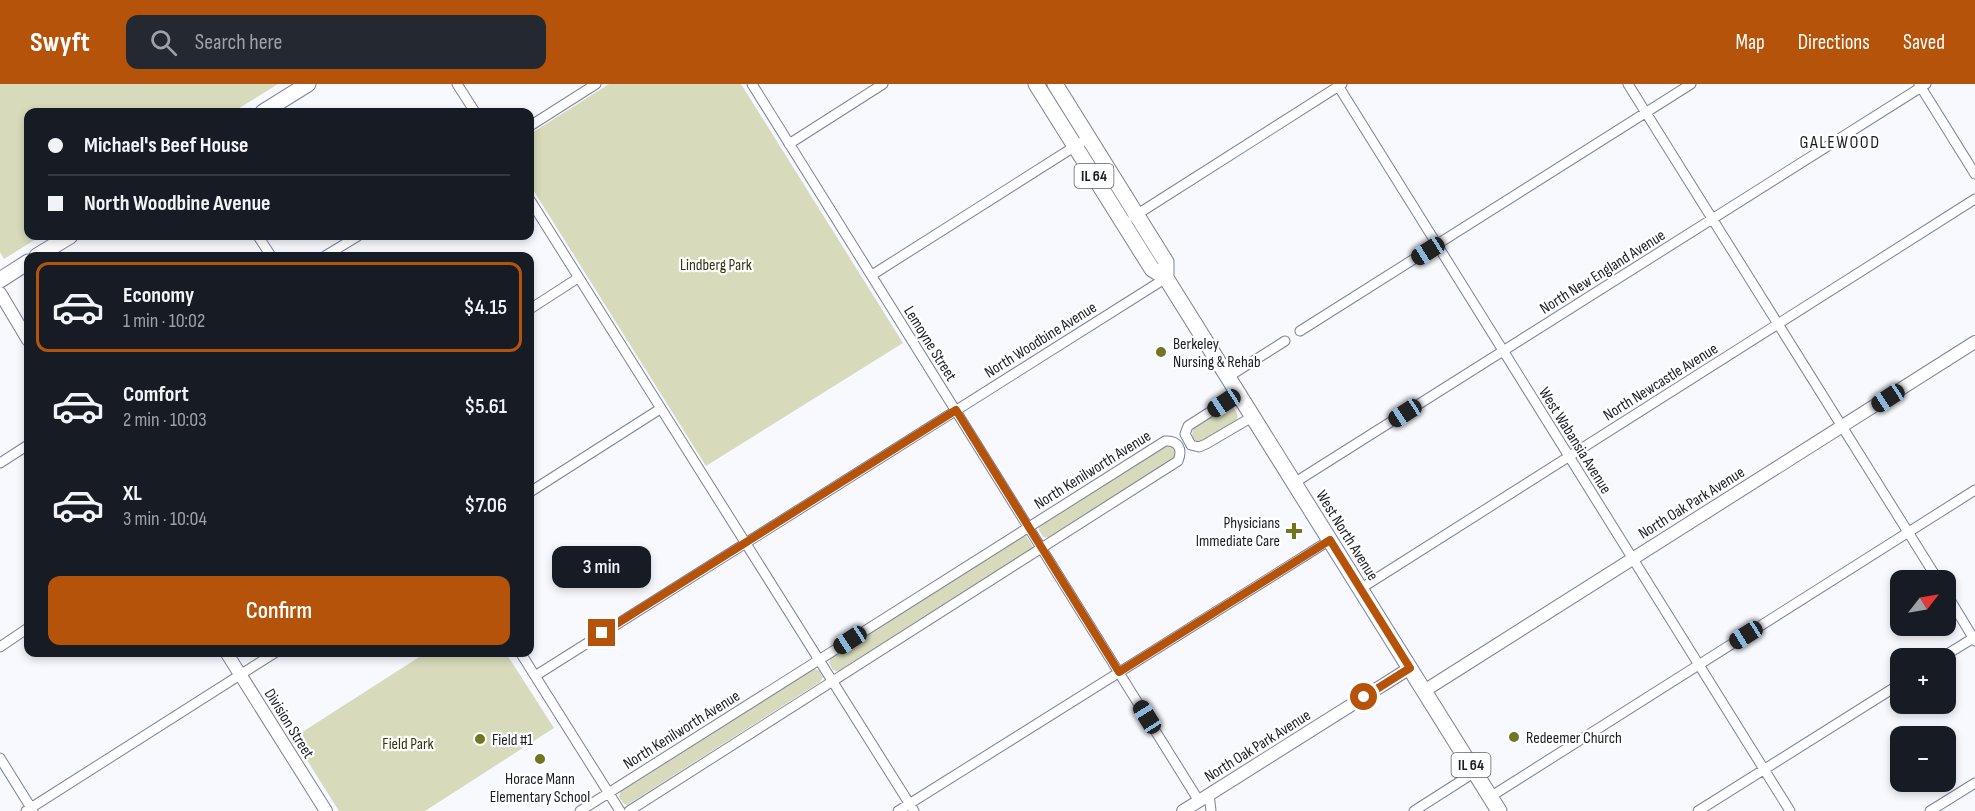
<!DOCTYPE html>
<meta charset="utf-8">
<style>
body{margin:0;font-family:"Sofia Sans Condensed",sans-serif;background:#242831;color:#f1f3f6;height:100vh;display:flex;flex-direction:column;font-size:22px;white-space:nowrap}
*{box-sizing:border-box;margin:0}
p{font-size:20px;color:#9ea1a6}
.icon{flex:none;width:33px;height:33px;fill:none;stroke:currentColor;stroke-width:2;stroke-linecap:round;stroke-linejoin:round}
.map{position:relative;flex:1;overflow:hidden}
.side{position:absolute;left:24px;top:168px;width:510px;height:405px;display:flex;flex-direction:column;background:#171b24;border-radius:12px;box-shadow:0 3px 9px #0003}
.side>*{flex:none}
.top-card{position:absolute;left:24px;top:24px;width:510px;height:132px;border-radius:12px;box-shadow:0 3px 9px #0003;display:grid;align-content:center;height:132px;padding:0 24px;background:#171b24}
.needle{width:39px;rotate:59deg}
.buttons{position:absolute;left:1890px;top:486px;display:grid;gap:12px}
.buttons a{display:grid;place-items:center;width:66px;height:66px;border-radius:12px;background:#171b24;box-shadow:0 3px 9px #0003;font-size:30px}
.end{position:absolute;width:27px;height:27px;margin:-14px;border:8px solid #b45309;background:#fff;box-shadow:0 0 0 3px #fff}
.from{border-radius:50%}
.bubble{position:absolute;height:42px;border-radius:12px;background:#171b24;box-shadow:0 3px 9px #0003;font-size:20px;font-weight:600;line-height:42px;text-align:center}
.car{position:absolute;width:18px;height:36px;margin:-18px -9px;border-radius:8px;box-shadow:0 0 4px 2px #0007;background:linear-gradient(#222 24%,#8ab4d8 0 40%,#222 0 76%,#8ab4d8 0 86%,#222 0)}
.top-card b{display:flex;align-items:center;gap:21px;height:57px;font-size:22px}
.top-card b+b{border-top:2px solid #363941}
.top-card i{width:15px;height:15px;background:#f1f3f6}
ul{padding:10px 0 0;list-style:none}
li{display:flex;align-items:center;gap:18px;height:90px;margin:0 12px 9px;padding:0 12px;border:3px solid transparent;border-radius:12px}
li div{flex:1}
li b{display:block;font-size:22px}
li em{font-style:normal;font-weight:600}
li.active{border-color:#b45309}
li>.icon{width:54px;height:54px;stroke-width:1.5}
.button{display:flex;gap:12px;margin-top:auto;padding:12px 24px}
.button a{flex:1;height:69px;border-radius:12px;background:#b45309;color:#fff;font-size:24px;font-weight:600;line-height:69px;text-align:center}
header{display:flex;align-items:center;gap:36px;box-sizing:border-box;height:84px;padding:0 30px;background:#b45309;color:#fff}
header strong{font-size:28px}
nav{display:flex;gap:33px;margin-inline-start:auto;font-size:21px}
.search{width:420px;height:54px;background:#242831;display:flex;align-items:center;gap:15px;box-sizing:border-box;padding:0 21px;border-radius:12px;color:#9ea1a6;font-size:22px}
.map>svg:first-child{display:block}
.green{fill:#d7dbbb}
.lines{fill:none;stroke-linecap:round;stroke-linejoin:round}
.minor-casing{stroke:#7a829d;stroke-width:11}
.tertiary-casing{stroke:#7a829d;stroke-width:14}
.primary-casing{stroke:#7a829d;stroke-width:17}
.minor{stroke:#fff;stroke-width:9}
.tertiary{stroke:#fff;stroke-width:12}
.primary{stroke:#fff;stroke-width:15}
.route{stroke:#b45309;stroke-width:8}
.poi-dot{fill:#707721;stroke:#fff;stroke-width:2}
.labels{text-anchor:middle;stroke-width:4.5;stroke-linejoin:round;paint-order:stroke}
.shield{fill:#fff;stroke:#5f6168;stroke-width:1.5}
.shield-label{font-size:15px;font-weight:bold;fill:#1a1d28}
.park-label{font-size:16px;fill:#32350d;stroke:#fff}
.street-label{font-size:16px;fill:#1a1d28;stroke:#fff}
.poi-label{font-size:16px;fill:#1a1d28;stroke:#fff;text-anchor:start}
.neighbourhood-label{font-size:18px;letter-spacing:1.5px;fill:#1a1d28;stroke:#fff}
</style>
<header>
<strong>Swyft</strong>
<div class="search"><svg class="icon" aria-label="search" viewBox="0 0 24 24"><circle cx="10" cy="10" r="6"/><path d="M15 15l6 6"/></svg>Search here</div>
<nav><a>Map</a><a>Directions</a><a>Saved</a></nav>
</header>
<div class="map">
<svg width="1975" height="727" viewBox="0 0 1975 727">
<rect width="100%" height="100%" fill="#f7f9ff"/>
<path class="green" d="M0 0H278L233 28H28V152H41L4 175 0 168Z
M609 0H741L903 259 706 382 530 101V50Z
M1232 322C1237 327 1239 331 1236 338L1203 358H1198L1192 354 1193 344 1226 323Z
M1167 361 1176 364 1175 375 1050 454 1043 453 1039 446V441Z
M1026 452 1032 461V465L839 588 833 586 829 579 831 573 1022 453Z
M427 568 506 569 554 644 425 727H339L293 654Z
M813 585 819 586 823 593 820 598 627 721 624 720 619 713 621 706Z"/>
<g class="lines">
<defs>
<path id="minor" d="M457 0 475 28
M752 0 1199 717
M1337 0 1790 727
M1628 0 1938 496
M1919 0 1975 90
M530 42 596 0
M789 60 883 0
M530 116 914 727
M1133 133 1342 0
M258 152 271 172
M325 172 358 152
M872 191 1088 54
M530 225 578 194
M1300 247 1691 0
M1228 293 1285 257
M1238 310 1188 342 1185 350 1191 361 1199 363 1206 360 1252 333
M0 379 28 361
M1294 399 1926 0
M530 408 660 325
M1360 505 1975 115
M1946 509 1975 557
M0 563 28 544
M520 568 620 727
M1941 574 1975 553
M535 592 1166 194
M0 674 33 727
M1209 710 1211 727
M1490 713 1975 406
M26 727 276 568
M580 727 1165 357C1178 356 1183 365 1178 377L629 727
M898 727 1330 456
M1414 727 1475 688
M1698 727 1900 600
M1930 727 1975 699"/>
<path id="tertiary" d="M0 209 28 256
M226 568 326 727
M1424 607 1975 258
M1183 727 1410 584"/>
<path id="primary" d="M1036 0 1152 185 1166 194 1499 727
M1055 0 1166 178V194
M263 28 308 0
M37 172 70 152
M0 196 28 178"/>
</defs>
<use href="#minor" class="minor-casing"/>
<use href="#tertiary" class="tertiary-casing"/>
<use href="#primary" class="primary-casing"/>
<use href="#minor" class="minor"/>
<use href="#tertiary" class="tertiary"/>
<use href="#primary" class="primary"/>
</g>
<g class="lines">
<path class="route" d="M602 549 956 326 1119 588 1330 456 1410 584 1364 613"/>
</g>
<g class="poi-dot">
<circle cx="1161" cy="268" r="6"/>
<path d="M1291 438h6v6h6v6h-6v6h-6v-6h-6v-6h6z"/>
<circle cx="1514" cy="653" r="6"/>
<circle cx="480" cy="655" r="6"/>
<circle cx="540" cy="675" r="6"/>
</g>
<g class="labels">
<g class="shield">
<rect x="1074.5" y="80" width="39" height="24" rx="4.5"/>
<rect x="1451.5" y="669" width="39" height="24" rx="4.5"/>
</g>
<g class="shield-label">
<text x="1094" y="97">IL 64</text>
<text x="1471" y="686">IL 64</text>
</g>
<g class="park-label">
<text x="716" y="186">Lindberg Park</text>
<text x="408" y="665">Field Park</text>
</g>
<g class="street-label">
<text transform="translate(1602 187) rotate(-32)" y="6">North New England Avenue</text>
<text transform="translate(1040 255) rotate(-32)" y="6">North Woodbine Avenue</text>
<text transform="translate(931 259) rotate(58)" y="6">Lemoyne Street</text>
<text transform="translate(1660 297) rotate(-32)" y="6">North Newcastle Avenue</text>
<text transform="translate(1576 356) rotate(58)" y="6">West Wabansia Avenue</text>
<text transform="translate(1092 385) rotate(-32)" y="6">North Kenilworth Avenue</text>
<text transform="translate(1691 418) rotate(-32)" y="6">North Oak Park Avenue</text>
<text transform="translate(1348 451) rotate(58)" y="6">West North Avenue</text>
<text transform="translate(290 639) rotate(58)" y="6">Division Street</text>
<text transform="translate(681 645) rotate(-32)" y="6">North Kenilworth Avenue</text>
<text transform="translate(1257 661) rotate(-32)" y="6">North Oak Park Avenue</text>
</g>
<g class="poi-label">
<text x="1173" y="265">Berkeley<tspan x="1173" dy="18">Nursing &amp; Rehab</tspan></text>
<text x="1280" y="444" text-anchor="end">Physicians<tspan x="1280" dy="18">Immediate Care</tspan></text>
<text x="1526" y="659">Redeemer Church</text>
<text x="492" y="661">Field #1</text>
<text x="540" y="700" text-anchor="middle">Horace Mann<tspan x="540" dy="18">Elementary School</tspan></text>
</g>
<g class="neighbourhood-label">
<text x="1840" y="64">GALEWOOD</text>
</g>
</g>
</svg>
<div class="buttons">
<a><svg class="needle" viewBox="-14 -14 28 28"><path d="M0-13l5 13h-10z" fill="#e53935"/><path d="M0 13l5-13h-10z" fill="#9ea1a6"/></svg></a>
<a>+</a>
<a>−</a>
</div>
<i class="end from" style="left:1364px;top:613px"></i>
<i class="end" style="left:602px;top:549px"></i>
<div class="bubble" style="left:552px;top:462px;width:99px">3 min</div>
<i class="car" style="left:1428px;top:167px;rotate:238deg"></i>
<i class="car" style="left:1888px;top:314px;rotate:237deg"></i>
<i class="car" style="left:1224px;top:319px;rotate:237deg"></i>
<i class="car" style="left:1405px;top:329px;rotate:237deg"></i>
<i class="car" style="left:1746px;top:551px;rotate:238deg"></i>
<i class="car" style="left:850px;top:556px;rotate:237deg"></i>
<i class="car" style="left:1147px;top:633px;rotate:328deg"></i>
<div class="top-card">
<b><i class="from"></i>Michael's Beef House</b>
<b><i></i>North Woodbine Avenue</b>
</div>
<section class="side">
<ul>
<li class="active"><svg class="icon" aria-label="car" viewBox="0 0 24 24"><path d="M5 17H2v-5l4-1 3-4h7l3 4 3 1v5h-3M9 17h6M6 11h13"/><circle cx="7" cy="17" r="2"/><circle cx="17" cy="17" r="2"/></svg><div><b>Economy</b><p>1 min · 10:02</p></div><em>$4.15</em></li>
<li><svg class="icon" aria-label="car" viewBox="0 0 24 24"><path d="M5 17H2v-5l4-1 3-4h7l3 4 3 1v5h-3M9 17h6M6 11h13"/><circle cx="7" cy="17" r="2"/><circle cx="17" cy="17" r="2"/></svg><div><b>Comfort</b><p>2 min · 10:03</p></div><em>$5.61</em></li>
<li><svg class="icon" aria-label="car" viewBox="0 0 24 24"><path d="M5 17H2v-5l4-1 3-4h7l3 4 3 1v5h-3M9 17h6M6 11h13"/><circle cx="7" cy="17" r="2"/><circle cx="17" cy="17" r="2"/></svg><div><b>XL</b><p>3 min · 10:04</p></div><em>$7.06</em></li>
</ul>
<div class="button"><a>Confirm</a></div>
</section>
</div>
